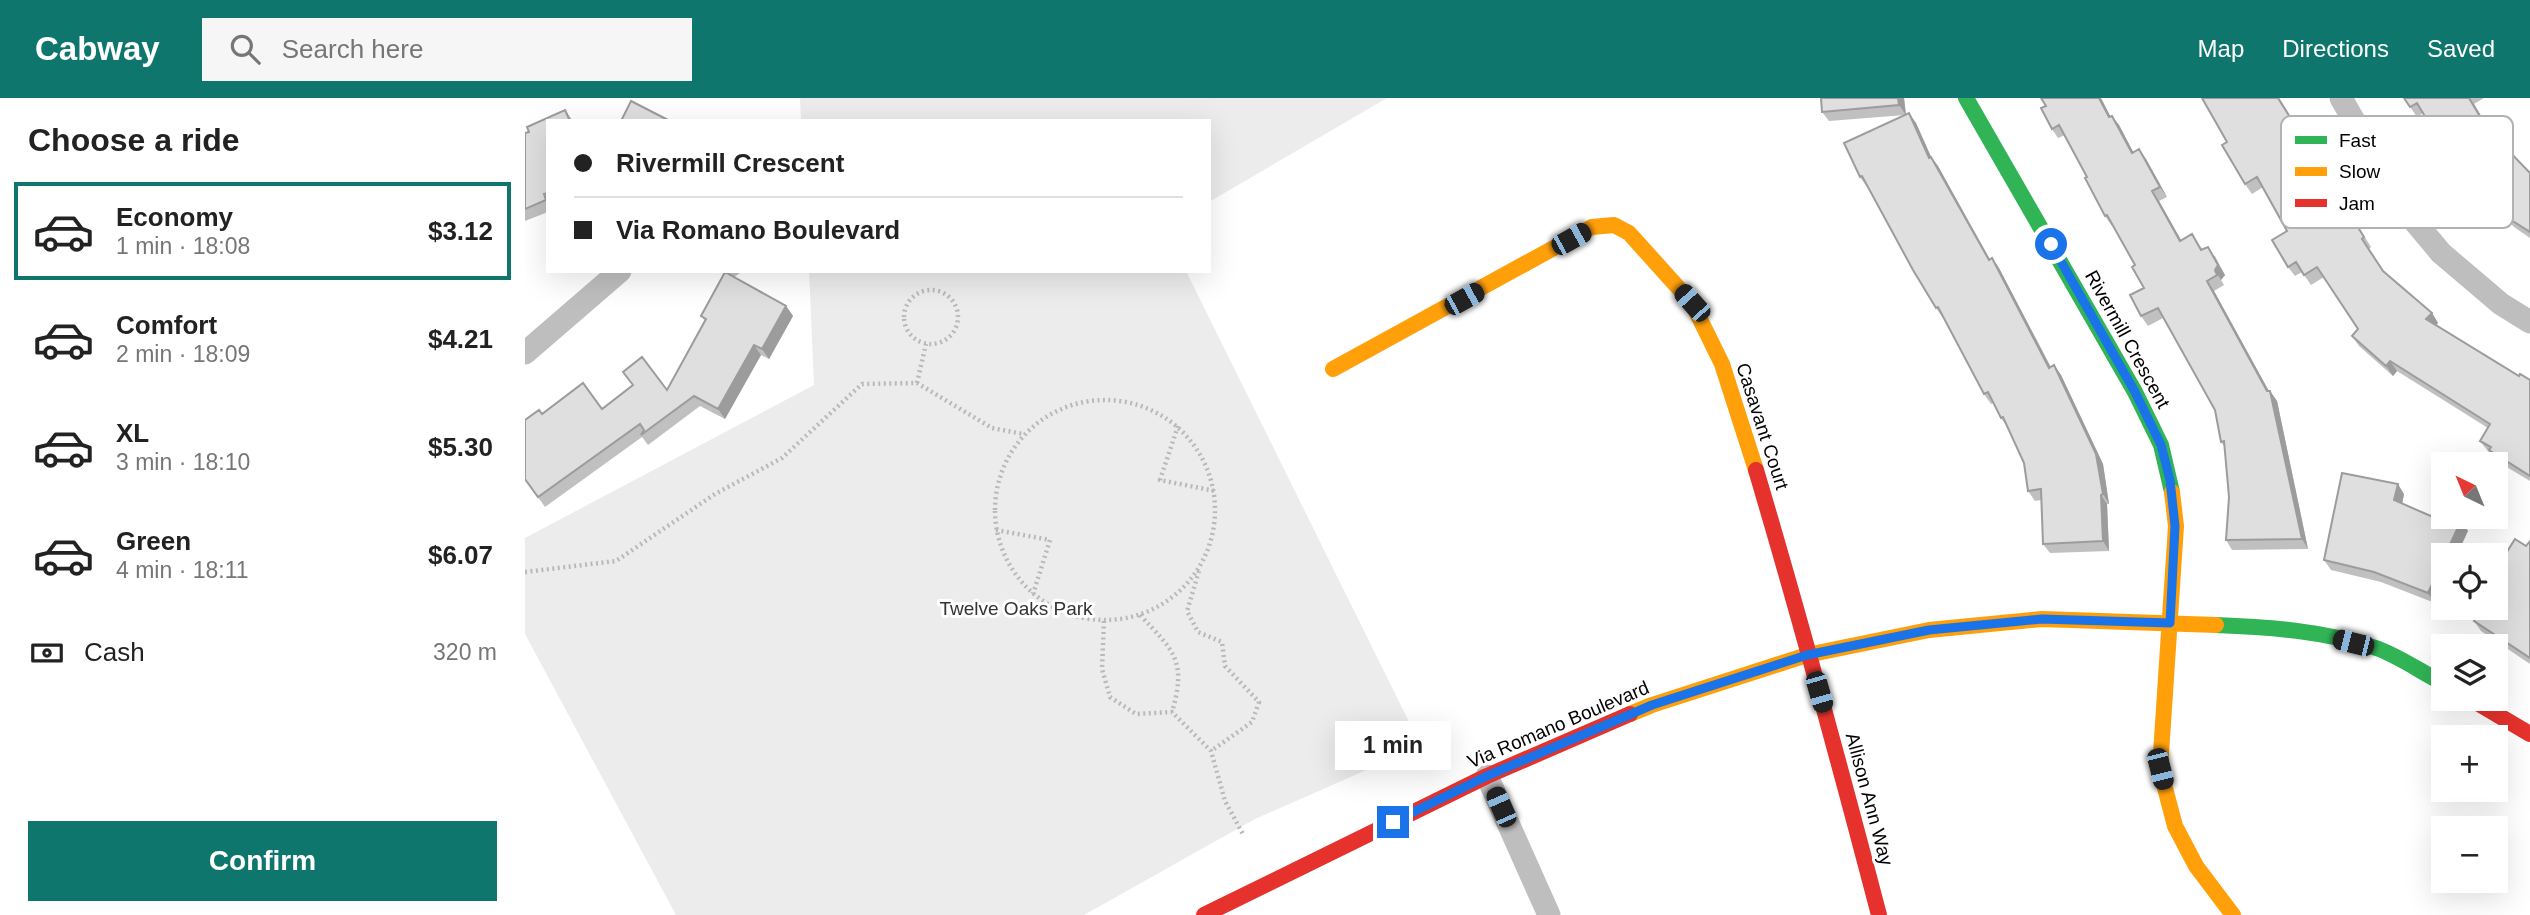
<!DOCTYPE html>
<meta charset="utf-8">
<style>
body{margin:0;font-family:Helvetica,sans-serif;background:#f6f6f6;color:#222;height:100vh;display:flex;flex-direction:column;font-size:26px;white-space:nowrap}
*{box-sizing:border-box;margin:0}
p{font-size:23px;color:#767676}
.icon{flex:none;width:38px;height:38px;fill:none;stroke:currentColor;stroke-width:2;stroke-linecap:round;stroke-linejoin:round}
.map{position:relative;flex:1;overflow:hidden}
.sheet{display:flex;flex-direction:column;background:#fff;width:525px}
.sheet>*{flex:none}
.banner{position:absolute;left:21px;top:21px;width:665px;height:154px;border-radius:0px;box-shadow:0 7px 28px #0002;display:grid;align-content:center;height:154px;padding:0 28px;background:#fff}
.needle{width:46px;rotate:317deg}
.fabs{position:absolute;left:1906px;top:354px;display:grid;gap:14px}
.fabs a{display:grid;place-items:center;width:77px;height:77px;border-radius:0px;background:#fff;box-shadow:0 7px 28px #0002;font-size:35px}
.end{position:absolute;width:32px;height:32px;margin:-16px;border:9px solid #1a73e8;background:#fff;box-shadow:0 0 0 4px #fff}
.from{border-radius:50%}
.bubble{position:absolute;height:49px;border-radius:0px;background:#fff;box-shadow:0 7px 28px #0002;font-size:23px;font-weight:700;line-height:49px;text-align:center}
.car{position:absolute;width:21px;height:42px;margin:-21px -10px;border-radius:9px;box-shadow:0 0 5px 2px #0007;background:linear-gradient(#222 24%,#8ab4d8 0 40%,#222 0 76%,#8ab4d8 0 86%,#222 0)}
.banner b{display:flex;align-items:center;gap:24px;height:66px;font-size:26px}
.banner b+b{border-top:2px solid #e0e0e0}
.banner i{width:18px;height:18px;background:#222}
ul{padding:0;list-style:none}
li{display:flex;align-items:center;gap:21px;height:98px;margin:0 14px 10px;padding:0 14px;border:4px solid transparent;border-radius:0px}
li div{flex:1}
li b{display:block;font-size:26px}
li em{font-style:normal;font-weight:700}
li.selected{border-color:#0f766e}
li>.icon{width:63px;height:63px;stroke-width:1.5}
h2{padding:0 28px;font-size:32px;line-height:84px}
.pay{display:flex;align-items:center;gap:18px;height:77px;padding:0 28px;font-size:26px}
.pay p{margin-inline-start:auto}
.action{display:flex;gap:14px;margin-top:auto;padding:14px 28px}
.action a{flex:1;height:80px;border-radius:0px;background:#0f766e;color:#fff;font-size:28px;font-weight:700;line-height:80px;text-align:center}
header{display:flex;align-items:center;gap:42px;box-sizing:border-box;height:98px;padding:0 35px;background:#0f766e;color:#fff}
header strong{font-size:33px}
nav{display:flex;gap:38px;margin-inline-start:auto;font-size:24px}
.search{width:490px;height:63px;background:#f6f6f6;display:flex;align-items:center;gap:18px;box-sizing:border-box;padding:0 24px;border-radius:0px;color:#767676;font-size:26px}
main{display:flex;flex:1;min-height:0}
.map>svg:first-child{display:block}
.green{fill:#ececec}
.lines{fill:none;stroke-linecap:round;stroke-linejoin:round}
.path{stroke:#b9b9b9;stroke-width:4.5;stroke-dasharray:2 3.5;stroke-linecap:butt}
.street{stroke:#bebebe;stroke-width:23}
.fast{stroke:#30b455;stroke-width:16}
.slow{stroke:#ff9f0a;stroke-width:16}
.jam{stroke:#e5322d;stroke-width:16}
.wall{fill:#c0c0c0}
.shaded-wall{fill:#9c9c9c}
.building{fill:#dfdfdf;stroke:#9c9c9c;stroke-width:2}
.route{stroke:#1a73e8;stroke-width:9}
.labels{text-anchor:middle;stroke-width:6;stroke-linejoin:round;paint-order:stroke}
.street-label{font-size:19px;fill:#000;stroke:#fff}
.park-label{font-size:19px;fill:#333;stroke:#fff}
.key{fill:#fff;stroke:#b2b2b2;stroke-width:2}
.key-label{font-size:19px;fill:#000}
</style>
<header>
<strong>Cabway</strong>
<div class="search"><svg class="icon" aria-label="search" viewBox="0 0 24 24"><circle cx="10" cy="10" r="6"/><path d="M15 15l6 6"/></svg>Search here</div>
<nav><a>Map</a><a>Directions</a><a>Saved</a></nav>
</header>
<main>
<section class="sheet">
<h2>Choose a ride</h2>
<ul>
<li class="selected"><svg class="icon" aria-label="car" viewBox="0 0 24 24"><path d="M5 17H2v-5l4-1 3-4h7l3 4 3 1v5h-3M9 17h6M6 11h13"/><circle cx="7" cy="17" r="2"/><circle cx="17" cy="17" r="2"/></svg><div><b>Economy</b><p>1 min · 18:08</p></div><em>$3.12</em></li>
<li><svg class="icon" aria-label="car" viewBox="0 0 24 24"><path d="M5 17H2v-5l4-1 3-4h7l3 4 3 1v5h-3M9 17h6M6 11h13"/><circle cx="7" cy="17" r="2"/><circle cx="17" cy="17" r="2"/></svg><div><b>Comfort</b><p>2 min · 18:09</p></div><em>$4.21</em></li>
<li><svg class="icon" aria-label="car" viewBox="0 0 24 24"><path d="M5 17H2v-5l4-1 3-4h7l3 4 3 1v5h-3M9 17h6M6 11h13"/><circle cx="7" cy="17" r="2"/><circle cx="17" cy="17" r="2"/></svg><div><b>XL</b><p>3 min · 18:10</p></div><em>$5.30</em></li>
<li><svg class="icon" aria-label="car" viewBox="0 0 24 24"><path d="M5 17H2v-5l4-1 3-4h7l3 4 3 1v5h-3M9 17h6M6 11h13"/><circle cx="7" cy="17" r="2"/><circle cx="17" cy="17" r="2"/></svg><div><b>Green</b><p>4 min · 18:11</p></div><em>$6.07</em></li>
</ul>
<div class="pay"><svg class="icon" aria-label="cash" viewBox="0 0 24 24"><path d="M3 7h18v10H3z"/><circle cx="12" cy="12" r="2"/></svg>Cash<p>320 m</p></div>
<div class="action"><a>Confirm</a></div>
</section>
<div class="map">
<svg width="2005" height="817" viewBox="0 0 2005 817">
<rect width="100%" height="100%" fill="#fff"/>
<path class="green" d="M275 0H862L684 104V23H276Z
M284 173H661L896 648 730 721 559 817H151L0 536V440L289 287Z"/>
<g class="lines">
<path class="path" d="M379 219a27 27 0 1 1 54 0a27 27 0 1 1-54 0Z
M392 285 401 246
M470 412a110 110 0 1 1 220 0a110 110 0 1 1-220 0Z
M653 328 635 382 690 393
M471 432 525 442 508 496
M674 473 662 513 673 534 697 544 700 568 734 604 727 624 686 653
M0 474 91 463 190 396 257 360 337 286 392 285 467 330 498 336
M615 517C649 553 662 563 647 614
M579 523 577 571 585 599 611 616 647 614 686 653 700 703 719 738"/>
<path class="street" d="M1816 0 1880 112 1916 155 1976 206 2005 224
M0 255 95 173
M962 678 1024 817"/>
<path class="fast" d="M1441 0 1610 294 1636 347 1647 394
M1691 527C1745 529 1799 533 1851 550 1874 558 1896 574 1918 585"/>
<path class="slow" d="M808 271 1067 129 1089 127 1104 135 1167 205 1197 266 1231 372
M1647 394 1651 428 1635 671 1650 728 1671 768 1708 817
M1105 616 1127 607 1282 557 1404 532 1517 521 1691 527"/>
<path class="jam" d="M1231 372C1275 520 1315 668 1354 817
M1944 600 2005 636
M679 817 962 678 1105 616"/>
</g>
<path class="wall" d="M1296 0H1379L1381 17 1391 25 1406 59 1413 68 1465 161 1467 160 1474 170 1526 269 1529 267 1536 277 1578 366 1584 406H1582L1584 453 1525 455 1518 446 1516 402 1510 403 1503 393 1499 365 1483 330 1476 320 1468 305 1466 306 1459 296 1419 219 1418 220 1411 210 1343 88 1342 89 1335 79 1380 17 1304 23 1297 14Z
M1677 0H1754L1790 57 1786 60 1813 101 1822 110 1846 149 1844 151 1859 174 1907 215 1913 225 1911 227 1994 278 2005 282V383L1970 362 1965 355 1962 352 1955 343 1963 330 1872 273 1868 278 1834 248 1827 238 1833 231 1799 179 1786 187 1777 174 1770 178 1763 169 1762 133 1738 89 1727 96 1720 86 1702 44Z
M1879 0H1959L1949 6 1977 53 2005 75V140L1989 129 1936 70 1933 72 1898 15 1892 19Z
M1521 8 1585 18 1594 27 1608 54 1614 51 1621 61 1642 99 1634 103 1656 142 1667 136 1677 151 1690 158 1700 177 1696 182 1699 187 1689 193 1744 293H1745L1752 303 1783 451 1707 452 1701 442 1704 399 1699 348 1696 344 1690 312 1638 220 1623 228 1616 218 1619 190 1610 167 1588 128H1587L1580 118 1562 79 1540 37 1533 40 1527 31Z
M40 12 48 23H23V114L0 123V35Z
M198 173H218L209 179 261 208 268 218 244 261 236 257 200 321 175 308 123 347 117 339 20 409 0 381 17 316 77 311 142 292 180 223 176 218 199 175Z
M1879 396 1877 405 1908 419 1936 423 1943 433 1918 457V487L1910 505 1856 484 1806 472 1799 462Z
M2005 443V566L1956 533 1949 523 1974 488 1970 483V473L2001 448Z"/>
<path class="shaded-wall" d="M1373 0H1379L1381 17 1374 7Z
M1574 0H1576L1591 29 1584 19Z
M1944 0 1949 6 1983 64 1976 54Z
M1384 15 1391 25 1411 70 1404 60Z
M1587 18 1594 27 1614 65 1607 55Z
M1614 51 1621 61 1642 99 1635 89Z
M1406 59 1413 68 1470 172 1464 162Z
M1627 93 1634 103 1662 153 1655 143Z
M1683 149 1700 177 1696 182 1699 187 1690 172Z
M1467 160 1474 170 1531 280 1524 270Z
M1682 183 1689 193 1747 299 1745 293 1752 303 1783 451 1777 441 1742 293Z
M261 208 268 218 244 261 237 251Z
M1907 215 1913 225 1908 231 1901 221Z
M229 247 236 257 200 321 193 311Z
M1865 263 1872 273 1868 278 1861 268Z
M1529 267 1536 277 1578 366 1584 406 1578 396Z
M1873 386 1879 396 1876 412 1869 402Z
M1576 397 1582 406 1584 453 1578 443Z
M1936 423 1943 433 1932 457H1920Z
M1918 462V487L1910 505 1903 495Z"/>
<path class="building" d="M1296 0H1373L1374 7 1297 14Z
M1516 0H1574L1584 19 1587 18 1607 55 1614 51 1635 89 1627 93 1655 143 1667 136 1676 152 1683 149 1693 167 1690 172 1692 177 1682 183 1742 293H1745L1777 441 1701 442 1704 399 1699 343 1696 344 1690 312 1633 210 1616 218 1605 197 1619 190 1607 169 1610 167 1582 117 1580 118 1560 80 1562 79 1534 27 1527 31 1516 10 1521 8Z
M1677 0H1753L1783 48 1779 50 1813 101 1815 100 1839 139 1837 141 1858 173 1907 215 1901 221 1994 278 1995 276 2005 282V378L1964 352 1966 349 1955 343 1965 326 1865 263 1861 268 1827 238 1833 231 1792 169 1779 177 1771 164 1763 169 1747 142 1762 133 1732 79 1720 86 1697 47 1702 44Z
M1879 0H1944L1976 54 1981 50 2005 75V134L1983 120 1929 60 1926 62 1892 5 1885 9Z
M106 3 145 23H96Z
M40 12 45 23H23V95L19 96 21 102 0 111V35L4 34 2 29Z
M1384 15 1404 60 1406 59 1464 162 1467 160 1524 270 1529 267 1571 356 1578 396 1576 397 1578 443 1518 446 1516 391 1503 393 1499 365 1478 319 1476 320 1463 294 1459 296 1413 209 1411 210 1388 172 1337 78 1335 79 1319 45Z
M200 174 261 208 237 251 229 247 193 311 169 298 116 337 119 332 115 326 13 399 0 381V322L14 312 17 316 58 285 77 311 108 287 98 274 117 259 142 292 181 221 176 218Z
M1817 375 1873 386 1869 402 1908 419 1913 412 1918 415V418H1926L1936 423 1920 457H1918V462L1903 495 1849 474 1799 462Z
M1990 441 2001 448 2005 443V560L1949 523 1958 509H1970V492L1976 484 1970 480V473Z"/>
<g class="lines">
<path class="route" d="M868 724 962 678 1127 607 1282 557 1404 532 1517 521 1645 525 1650 428 1645 382 1636 347 1610 294 1526 146"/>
</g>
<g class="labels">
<g class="street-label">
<text transform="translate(1603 241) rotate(61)" y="7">Rivermill Crescent</text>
<text transform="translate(1238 328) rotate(72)" y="7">Casavant Court</text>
<text transform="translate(1033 626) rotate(-23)" y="7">Via Romano Boulevard</text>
<text transform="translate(1345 701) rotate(75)" y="7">Allison Ann Way</text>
</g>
<g class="park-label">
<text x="491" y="517">Twelve Oaks Park</text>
</g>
</g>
<rect x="1756" y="18" width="232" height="112" rx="10" class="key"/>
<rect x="1770" y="38" width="32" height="8" fill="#30b455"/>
<rect x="1770" y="69" width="32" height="9" fill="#ff9f0a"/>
<rect x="1770" y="101" width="32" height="8" fill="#e5322d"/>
<g class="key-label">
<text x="1814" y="49">Fast</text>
<text x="1814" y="80">Slow</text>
<text x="1814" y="112">Jam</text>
</g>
</svg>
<div class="fabs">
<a><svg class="needle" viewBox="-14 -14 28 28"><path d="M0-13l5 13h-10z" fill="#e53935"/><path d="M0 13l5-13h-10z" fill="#767676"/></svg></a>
<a><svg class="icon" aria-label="locate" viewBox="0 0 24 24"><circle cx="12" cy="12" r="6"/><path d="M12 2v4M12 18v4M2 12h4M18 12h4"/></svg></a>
<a><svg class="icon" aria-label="layers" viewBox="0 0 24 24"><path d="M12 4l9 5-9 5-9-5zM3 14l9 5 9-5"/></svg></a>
<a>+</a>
<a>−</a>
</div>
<i class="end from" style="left:1526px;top:146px"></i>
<i class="end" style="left:868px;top:724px"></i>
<div class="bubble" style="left:810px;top:623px;width:116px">1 min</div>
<i class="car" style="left:1046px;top:141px;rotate:61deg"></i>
<i class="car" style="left:939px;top:201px;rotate:61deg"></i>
<i class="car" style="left:1167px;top:205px;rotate:318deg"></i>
<i class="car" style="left:1828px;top:545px;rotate:284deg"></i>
<i class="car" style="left:1294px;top:594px;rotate:164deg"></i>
<i class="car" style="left:1635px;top:671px;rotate:166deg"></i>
<i class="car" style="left:976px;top:709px;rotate:336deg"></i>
<div class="banner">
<b><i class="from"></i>Rivermill Crescent</b>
<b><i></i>Via Romano Boulevard</b>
</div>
</div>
</main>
